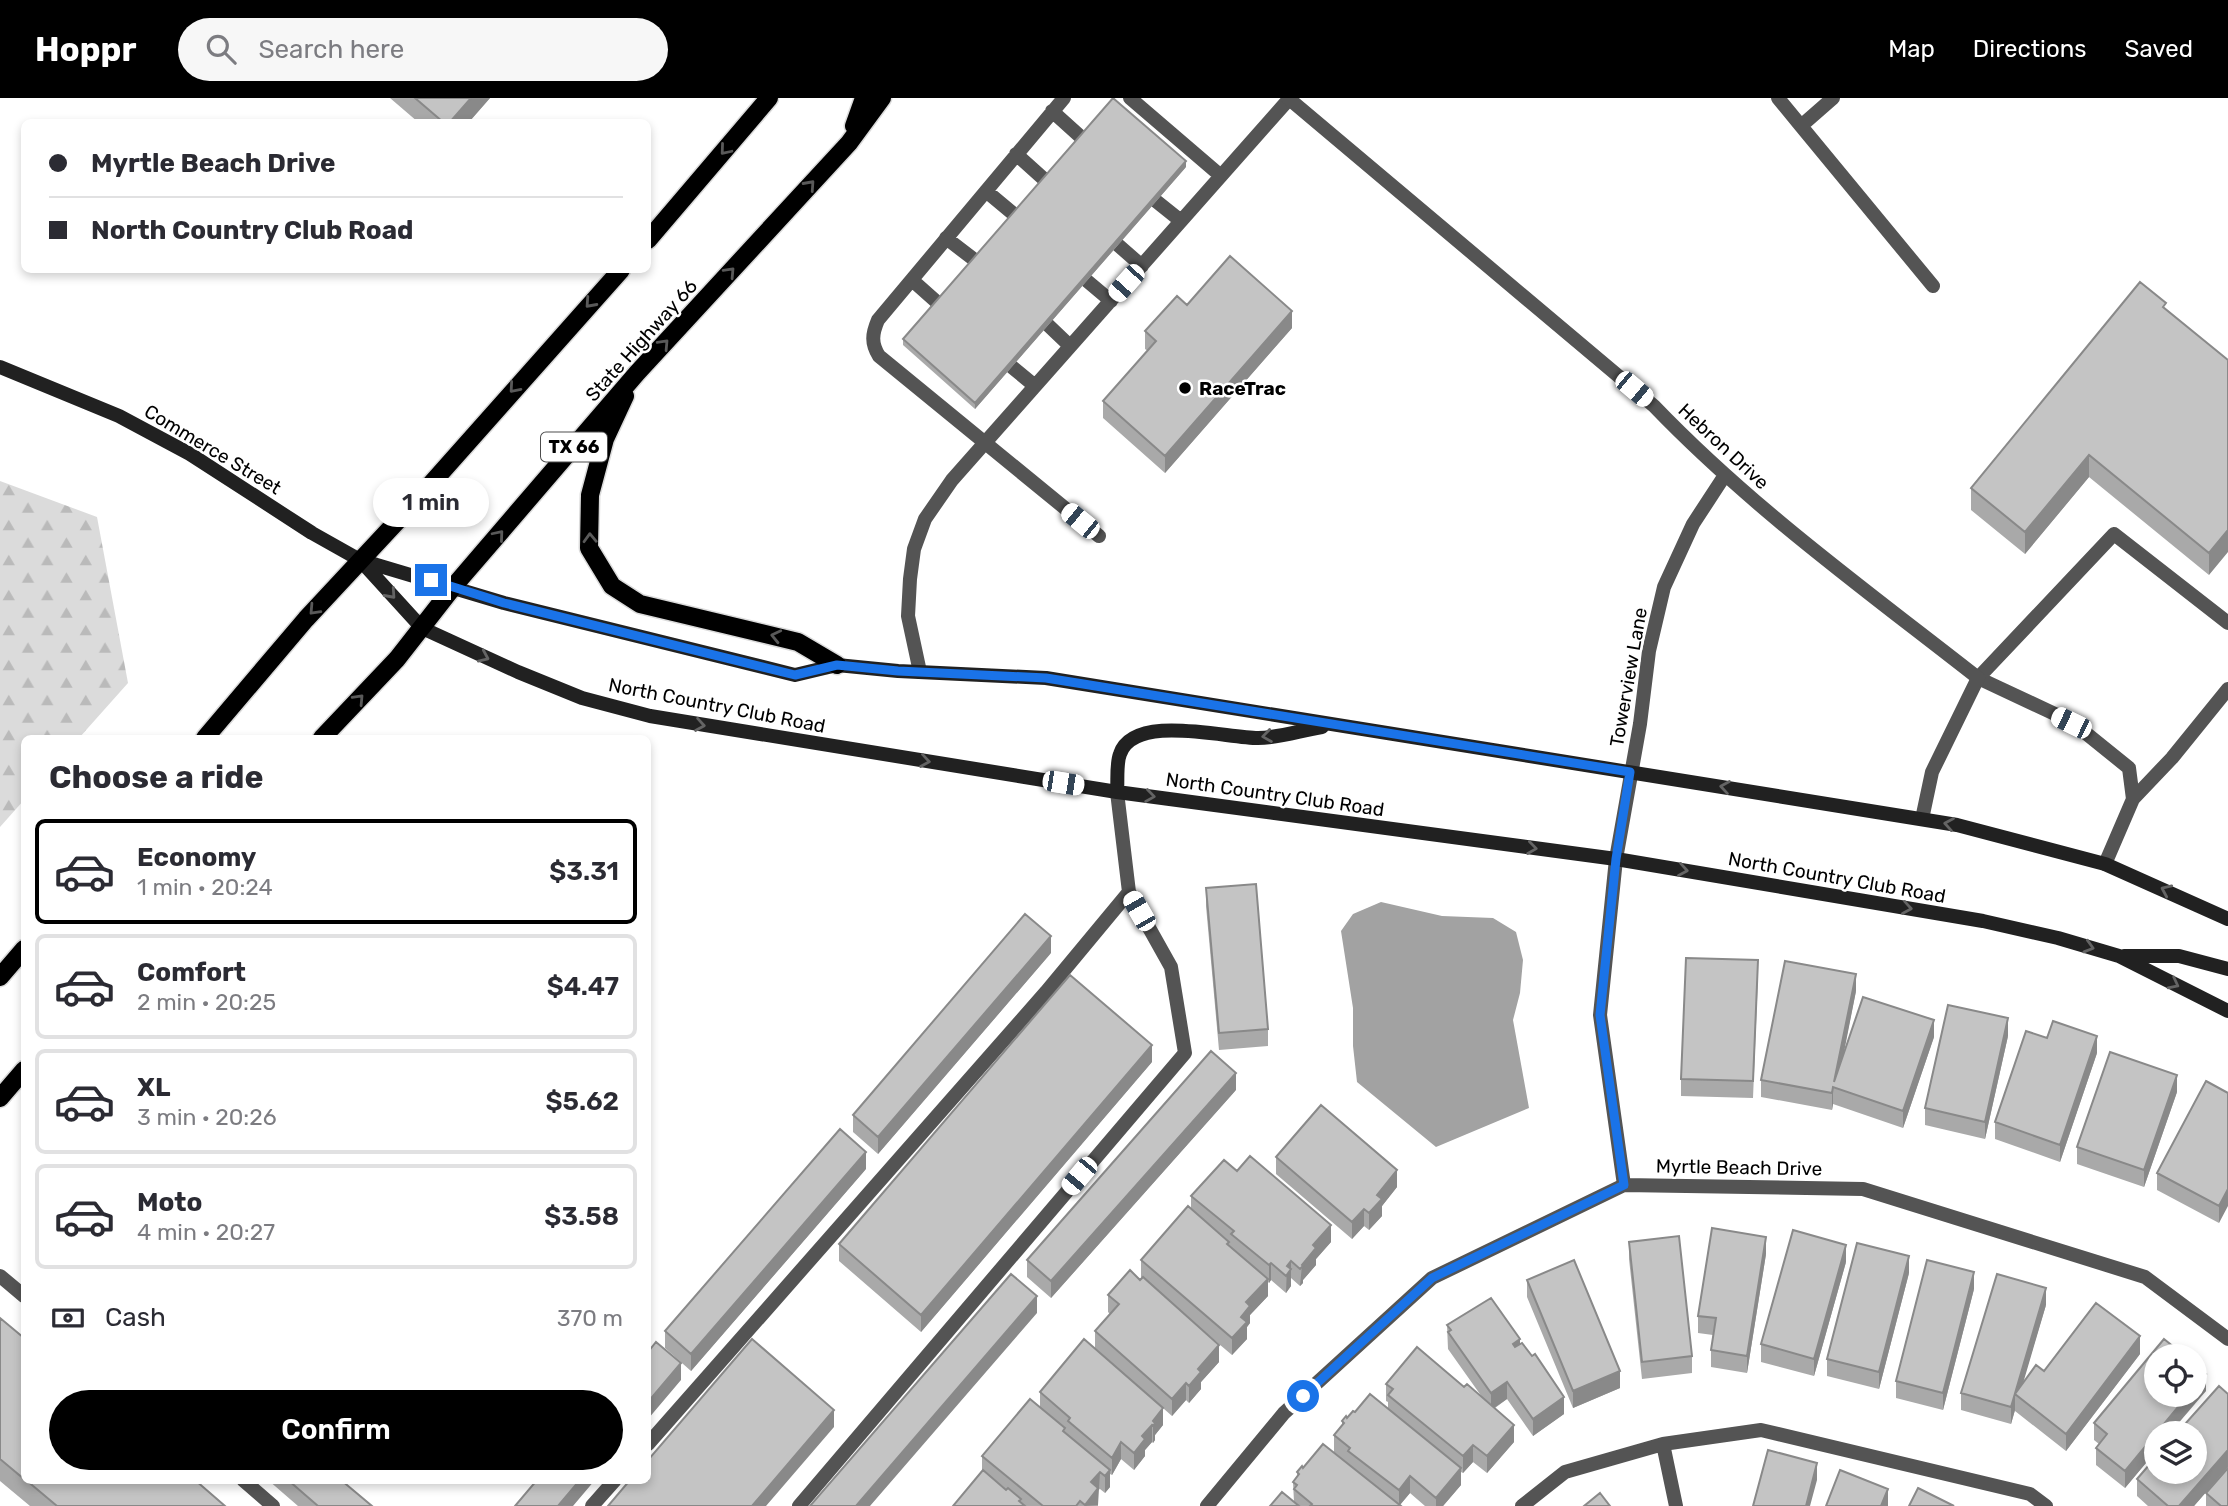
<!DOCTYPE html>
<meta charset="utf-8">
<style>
body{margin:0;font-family:Rubik,sans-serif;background:#f7f7f7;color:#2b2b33;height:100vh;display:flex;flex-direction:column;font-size:26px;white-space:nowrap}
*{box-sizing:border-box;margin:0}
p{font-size:23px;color:#7c7c81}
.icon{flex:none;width:38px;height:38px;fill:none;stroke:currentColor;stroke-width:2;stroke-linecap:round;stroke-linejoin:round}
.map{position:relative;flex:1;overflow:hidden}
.panel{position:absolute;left:21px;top:637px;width:630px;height:749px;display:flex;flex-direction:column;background:#fff;border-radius:10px;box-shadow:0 4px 10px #0003}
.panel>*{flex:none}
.banner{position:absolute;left:21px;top:21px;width:630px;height:154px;border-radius:10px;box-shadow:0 4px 10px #0003;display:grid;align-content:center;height:154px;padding:0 28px;background:#fff}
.buttons{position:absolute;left:2144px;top:1246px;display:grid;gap:14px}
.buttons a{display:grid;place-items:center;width:63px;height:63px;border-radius:50%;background:#fff;box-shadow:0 4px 10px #0003;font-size:35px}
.end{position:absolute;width:32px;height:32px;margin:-16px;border:9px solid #1a73e8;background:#fff;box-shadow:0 0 0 4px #fff}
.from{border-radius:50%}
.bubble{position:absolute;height:49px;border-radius:24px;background:#fff;box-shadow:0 4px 10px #0003;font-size:23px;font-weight:600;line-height:49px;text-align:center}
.car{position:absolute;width:21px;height:42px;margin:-21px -10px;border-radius:9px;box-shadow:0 0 5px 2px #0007;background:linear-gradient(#fff 24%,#345 0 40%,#fff 0 76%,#345 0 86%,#fff 0)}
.banner b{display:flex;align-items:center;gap:24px;height:66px;font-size:26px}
.banner b+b{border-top:2px solid #e1e1e2}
.banner i{width:18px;height:18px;background:#2b2b33}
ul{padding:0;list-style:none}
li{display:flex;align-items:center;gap:21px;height:105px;margin:0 14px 10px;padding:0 14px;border:4px solid #e1e1e2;border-radius:10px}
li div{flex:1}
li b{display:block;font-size:26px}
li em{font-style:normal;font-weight:600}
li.current{border-color:#000}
li>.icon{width:63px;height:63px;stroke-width:1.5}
h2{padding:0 28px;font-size:32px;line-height:84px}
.pay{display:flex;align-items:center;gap:18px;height:77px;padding:0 28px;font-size:26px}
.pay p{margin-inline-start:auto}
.action{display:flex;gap:14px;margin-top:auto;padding:14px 28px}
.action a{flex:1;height:80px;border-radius:42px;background:#000;color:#fff;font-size:28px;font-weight:600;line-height:80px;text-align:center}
header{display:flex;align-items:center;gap:42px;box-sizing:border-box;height:98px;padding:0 35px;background:#000;color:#fff}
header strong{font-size:33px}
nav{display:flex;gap:38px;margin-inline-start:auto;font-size:24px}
.search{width:490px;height:63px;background:#f7f7f7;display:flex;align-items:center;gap:18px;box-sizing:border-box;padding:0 24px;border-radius:38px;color:#7c7c81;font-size:26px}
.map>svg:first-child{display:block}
.forest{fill:url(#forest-firs)}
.water{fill:#a2a2a2}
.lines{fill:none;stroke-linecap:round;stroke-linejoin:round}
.primary-casing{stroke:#dbdbdb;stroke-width:21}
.lane{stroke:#545454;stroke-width:14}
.street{stroke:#545454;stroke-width:14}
.secondary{stroke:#212121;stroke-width:14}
.primary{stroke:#000;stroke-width:18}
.wall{fill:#a9a9a9}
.shaded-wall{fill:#898989}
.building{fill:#c4c4c4;stroke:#898989;stroke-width:2}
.oneway{stroke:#595959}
.oneway2{stroke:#646464}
.route{stroke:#1a73e8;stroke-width:9}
.poi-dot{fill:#000;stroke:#fff;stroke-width:2.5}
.labels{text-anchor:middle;stroke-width:5;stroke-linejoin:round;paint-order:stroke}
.shield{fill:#fff;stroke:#4c4c4c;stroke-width:2}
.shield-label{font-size:18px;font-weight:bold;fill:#000}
.street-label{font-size:19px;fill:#000;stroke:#fff}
.poi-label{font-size:19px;font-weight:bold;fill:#000;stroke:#fff;text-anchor:start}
</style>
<header>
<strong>Hoppr</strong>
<div class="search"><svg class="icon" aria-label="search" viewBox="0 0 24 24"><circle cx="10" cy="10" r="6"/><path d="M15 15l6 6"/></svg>Search here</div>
<nav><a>Map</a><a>Directions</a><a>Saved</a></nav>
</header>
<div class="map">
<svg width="2228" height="1408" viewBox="0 0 2228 1408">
<defs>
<pattern id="forest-firs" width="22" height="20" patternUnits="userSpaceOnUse" patternTransform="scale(1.75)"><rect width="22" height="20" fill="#dbdbdb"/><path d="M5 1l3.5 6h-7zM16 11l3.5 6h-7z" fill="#bababa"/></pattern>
</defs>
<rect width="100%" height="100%" fill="#fff"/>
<path class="forest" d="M0 383 97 419 128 585 79 640H24V702L0 729Z"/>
<path class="water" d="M1381 804 1442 818 1493 820 1516 834 1523 862 1520 895 1513 922 1529 1010 1436 1049 1357 984 1353 948V910L1341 833 1353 816Z"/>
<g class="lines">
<defs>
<path id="primary" d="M854 28 864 0
M648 142 769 0
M625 298 605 341 590 397 589 450 612 488 640 506 798 544 837 567
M205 640 306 521 414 405 621 172
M322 640 397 561 454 488 637 275 849 45 882 0
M0 879 24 851
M0 1000 24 972"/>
</defs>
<use href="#primary" class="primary-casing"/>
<path class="lane" d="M1064 0 878 222C872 236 871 245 879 258L1099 438
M1130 0 1221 78
M1778 0 1801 28 1833 0
M1052 13 1083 41
M1801 28 1933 188
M1016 56 1046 83
M986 93 1016 118
M1156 103 1181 123
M946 140 976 163
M1118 147 1142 168
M912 182 939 206
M1086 182 1111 203
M1048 227 1070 248
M1012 269 1035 288
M920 574 908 518 910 481 914 451 925 421 952 382 1289 1
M2133 701 2172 660 2228 591
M2105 766 2133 701 2129 670 2072 624 1978 580 2114 436 2228 525
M0 1178 24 1198
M648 1346 1046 894 1129 794
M1663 1346 1676 1408
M243 1382 273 1408
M592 1408 615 1382
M799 1408 1185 955 1171 869 1129 794 1117 694
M1522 1408 1565 1374 1663 1346 1761 1332 2030 1396 2046 1408"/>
<path class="street" d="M1288 0 1654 308C1752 410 1867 493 1978 580L1932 674 1922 721
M1624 1087 1600 917 1616 761 1640 626 1649 553 1664 489 1693 426 1725 377
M1207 1408 1284 1315 1432 1180 1624 1087 1863 1091 2145 1179 2228 1241"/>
<path class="secondary" d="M0 269 119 318 190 356 312 435 360 462 504 505 795 577 837 567 898 573 1046 580 1957 727 2105 766 2228 821
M361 463 422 530 518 574 582 600 650 618 1117 694 1616 761 1983 823 2058 840 2119 858 2228 913
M1117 694C1118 683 1116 666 1120 656 1134 615 1225 640 1258 640 1279 640 1302 632 1322 629
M2124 858H2179L2228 871"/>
<use href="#primary" class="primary"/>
</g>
<path class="wall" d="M390 0H490L469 24H418Z
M1186 69 975 311 903 247V241Z
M2166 211 2228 262 2209 477 2089 379 2025 456 1971 412V390Z
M1292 230 1165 375 1103 320V303L1148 253 1145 251V233Z
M1206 790 1268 931V948L1219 952 1206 808Z
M1051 855 878 1056 853 1034V1017Z
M1758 879 1753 1000 1681 998V981Z
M1856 893 1842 961 1934 939 1903 1030 1833 1006 1832 1012 1761 999V982Z
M2008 938 1985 1041 1925 1027V1010Z
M2097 955 2060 1064 1995 1041V1024Z
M1152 964 921 1234 839 1163V1146Z
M1236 992 1051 1200 1027 1179V1162Z
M2177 994 2144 1089 2077 1066V1049Z
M2228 995 2219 1125 2157 1092V1075Z
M1276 1059 1397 1089 1382 1108V1118L1369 1132 1364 1128 1352 1141 1276 1076Z
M866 1071 691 1273 665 1250V1233Z
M1237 1073 1331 1144 1316 1161V1167L1303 1182V1185L1300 1188 1291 1180V1188L1286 1195 1271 1182 1269 1185 1268 1184V1198L1250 1217V1225L1247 1229V1241L1232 1257 1206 1235 1219 1264 1201 1284V1291L1189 1305 1186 1302 1172 1318 1095 1250V1233L1110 1216 1108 1214V1197L1140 1182 1142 1180 1141 1179V1162L1191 1111V1098Z
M1629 1144 1692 1258V1275L1642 1281 1629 1161Z
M1766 1156 1747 1275 1711 1269V1252L1713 1237 1698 1235V1218Z
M1846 1164 1814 1278 1761 1264V1246Z
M1909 1175 1879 1291 1827 1278V1261Z
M1527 1182 1620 1290 1573 1310 1527 1199Z
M1974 1191 1943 1312 1896 1300V1283Z
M2046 1207 2022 1286 2044 1273 2140 1256 2066 1353 2015 1313V1312L2011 1326 1961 1312V1295Z
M0 1220 24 1240V1382H195L225 1408H30L0 1383Z
M1447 1227 1520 1246 1564 1316 1533 1338 1507 1301 1495 1310 1514 1344 1487 1375 1473 1364 1463 1375 1461 1374V1387L1443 1408H1425L1410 1395 1400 1407 1401 1408H1270L1294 1404 1293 1384 1297 1380V1374L1303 1370 1348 1366 1334 1354V1337L1342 1328V1323L1355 1314 1388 1311V1304L1386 1303V1286L1464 1289 1482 1299 1448 1251Z
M2206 1293 2156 1335V1353L2125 1390 2096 1367V1350L2099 1346 2094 1342V1325Z
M1040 1294 1163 1327 1155 1337V1342L1153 1345 1152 1344 1145 1352V1358L1134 1372 1121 1361 1112 1377 1110 1376V1389L1105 1395 1100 1391 1098 1392V1408H953L982 1374V1358L1040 1309Z
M2228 1369 2194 1408H2148L2137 1398V1381Z
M268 1382H341L372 1408H298Z
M2206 1395 2228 1408H2206Z"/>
<path class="shaded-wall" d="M471 0H490L469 24H450Z
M1186 63V69L975 311V305Z
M1292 213V230L1165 375V358Z
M2089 357V379L2025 456V434Z
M2228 432V454L2209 477V455Z
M1051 838V855L878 1056V1039Z
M1856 876V893L1837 990 1834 984Z
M2008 920V938L1985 1041V1024Z
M1934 922V939L1903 1030V1013Z
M2097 938V955L2060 1064V1047Z
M1152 947V964L921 1234V1217Z
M1236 975V992L1051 1200V1183Z
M2177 977V994L2144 1089V1072Z
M1833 989V1006L1832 1012V995Z
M866 1054V1071L691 1273V1256Z
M1397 1072V1089L1382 1108V1118L1369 1132V1115L1377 1097Z
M2228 1091V1108L2219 1125V1108Z
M1364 1111V1128L1352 1141V1124Z
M1331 1127V1144L1316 1161V1167L1303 1182V1185L1300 1188 1302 1167 1313 1147Z
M1766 1139V1156L1747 1275V1258Z
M1846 1147V1164L1814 1278V1261Z
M1909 1158V1175L1879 1291V1274Z
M1291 1163V1188L1286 1195 1287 1168Z
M1271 1165V1182L1269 1185V1167Z
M1974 1174V1191L1943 1312V1295Z
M1268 1181V1198L1250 1217V1225L1247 1229V1241L1232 1257V1240L1246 1204Z
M2046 1190V1207L2019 1299 2015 1296V1312L2011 1326V1309Z
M1037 1198V1215L870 1408H856Z
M2140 1238V1256L2066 1353V1336Z
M1520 1241V1258L1513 1246Z
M1219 1247V1264L1201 1284V1291L1189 1305V1288L1198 1271Z
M681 1265V1282L648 1321V1304Z
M1620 1273V1290L1573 1310V1293Z
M2206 1276V1293L2170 1335H2156L2188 1297H2194V1289Z
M1507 1284V1301L1491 1312V1295Z
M1186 1285V1302L1172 1318V1301Z
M1564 1299V1316L1533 1338V1321Z
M1163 1310V1327L1155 1337V1342L1153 1345V1323Z
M834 1312V1329L766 1408H752Z
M1152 1327V1344L1145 1352V1358L1134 1372V1355L1142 1338Z
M1514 1327V1344L1487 1375V1358Z
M2156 1336V1353L2125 1390V1373Z
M1121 1344V1361L1112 1377V1360Z
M1473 1347V1364L1463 1375V1358Z
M2228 1352V1369L2194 1408H2179Z
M1817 1365V1382L1810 1408H1806Z
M1461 1370V1387L1443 1408H1436V1400Z
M1110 1372V1389L1105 1395V1378Z
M1100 1374 1098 1407 1085 1408 1091 1384Z
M1410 1378V1395L1399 1408V1392Z
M580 1382H595L573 1408H558Z
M1888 1391V1408H1881Z"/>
<path class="building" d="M415 0H471L450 24H443Z
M1113 0 1186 63 975 305 903 241Z
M1230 158 1292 213 1165 358 1103 303 1156 243 1145 233 1177 198 1187 207Z
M2140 184 2166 205 2163 209 2228 262V432L2209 455 2089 357 2025 434 1971 390Z
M1256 786 1268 931 1219 935 1206 790Z
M1025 816 1051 838 878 1039 853 1017Z
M1686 860 1758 862 1753 983 1681 981Z
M1785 863 1856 876 1834 984 1863 899 1934 922 1903 1013 1833 989 1832 995 1761 982Z
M1070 877 1152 947 921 1217 839 1146Z
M1948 907 2008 920 1985 1024 1925 1010Z
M2053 923 2097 938 2060 1047 1995 1024 2026 933 2047 940Z
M1211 953 1236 975 1051 1183 1027 1162Z
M2110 954 2177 977 2144 1072 2077 1049Z
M2206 983 2228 995V1091L2219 1108 2157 1075Z
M1321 1007 1397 1072 1377 1097 1382 1101 1369 1115 1364 1111 1352 1124 1276 1059Z
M840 1031 866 1054 691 1256 665 1233Z
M1250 1058 1331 1127 1313 1147 1316 1150 1302 1167 1303 1168 1300 1171 1291 1163 1287 1168 1291 1171 1286 1178 1271 1165 1269 1167 1231 1136 1234 1133 1191 1098 1224 1062 1237 1073Z
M1188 1108 1229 1144 1227 1146 1268 1181 1246 1204 1250 1208 1241 1219 1247 1224 1232 1240 1141 1162Z
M1712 1130 1766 1139 1747 1258 1711 1252 1716 1220 1698 1218Z
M1793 1132 1846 1147 1814 1261 1761 1246Z
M1679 1138 1692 1258 1642 1264 1629 1144Z
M1857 1145 1909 1158 1879 1274 1827 1261Z
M1574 1162 1620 1273 1573 1293 1527 1182Z
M1927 1162 1974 1174 1943 1295 1896 1283Z
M1130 1172 1140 1182 1143 1179 1219 1247 1198 1271 1201 1274 1189 1288 1186 1285 1172 1301 1095 1233 1119 1206 1108 1197Z
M1011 1176 1037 1198 856 1408H810Z
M1997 1176 2046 1190 2011 1309 1961 1295Z
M1491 1200 1520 1241 1513 1246 1515 1249 1522 1245 1532 1258 1535 1256 1564 1299 1533 1321 1507 1284 1491 1295 1448 1234 1451 1232 1447 1227Z
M2096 1205 2140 1238 2066 1336 2015 1296 2036 1267 2044 1273Z
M0 1220 24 1240V1381L0 1361Z
M752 1241 834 1312 752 1408H608L630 1382H648V1362Z
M1084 1241 1163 1310 1153 1323 1155 1325 1153 1328 1152 1327 1142 1338 1145 1341 1134 1355 1121 1344 1112 1360 1068 1323 1070 1320 1040 1294Z
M2164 1241 2185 1258H2156V1297H2188L2125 1373 2096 1350 2107 1336 2094 1325Z
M656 1244 681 1265 648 1304V1254Z
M1417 1249 1464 1289 1467 1286 1514 1327 1487 1358 1473 1347 1463 1358 1388 1297 1393 1291 1386 1286Z
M2194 1266 2206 1276 2194 1289Z
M2219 1288 2228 1296V1352L2179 1408H2168L2137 1381 2156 1359V1374H2194V1335H2177Z
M1370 1296 1461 1370 1436 1400 1410 1378 1399 1392 1348 1353 1350 1350 1334 1337 1344 1325 1342 1323 1346 1318 1347 1320 1353 1313 1355 1314Z
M1030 1301 1065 1330 1063 1333 1110 1372 1105 1378 1100 1374 1091 1384 1098 1390 1085 1407 1080 1403 1076 1408H1043L982 1358Z
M1323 1346 1401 1408H1310L1312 1406 1294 1391 1297 1387 1293 1384 1299 1376 1297 1374 1302 1368 1303 1370Z
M1768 1352 1817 1365 1806 1408H1753Z
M2228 1370V1408H2221L2206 1395Z
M983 1372 1006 1392 1008 1390 1021 1401 1019 1403 1025 1408H953Z
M1840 1372 1888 1391 1881 1408H1826Z
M26 1382H195L225 1408H57Z
M288 1382H341L372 1408H318Z
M537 1382H580L558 1408H515Z
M1918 1390 1954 1408H1909Z
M1282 1394 1299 1408H1270Z
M1600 1395 1610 1408H1584Z"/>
<defs><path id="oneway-chevron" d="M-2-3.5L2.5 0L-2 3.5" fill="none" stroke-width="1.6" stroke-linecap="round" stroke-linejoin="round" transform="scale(1.75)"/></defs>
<g class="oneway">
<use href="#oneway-chevron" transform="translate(725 52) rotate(130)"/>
<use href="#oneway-chevron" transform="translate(810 87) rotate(-48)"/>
<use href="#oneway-chevron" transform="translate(730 174) rotate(-47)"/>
<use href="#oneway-chevron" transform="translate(590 205) rotate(132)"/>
<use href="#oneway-chevron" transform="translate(664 246) rotate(-47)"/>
<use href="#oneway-chevron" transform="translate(514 290) rotate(131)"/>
<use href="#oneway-chevron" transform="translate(499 437) rotate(-50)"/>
<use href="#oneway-chevron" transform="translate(590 440) rotate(-92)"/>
<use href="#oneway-chevron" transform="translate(314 512) rotate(133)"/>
<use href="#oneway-chevron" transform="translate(776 538) rotate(-167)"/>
<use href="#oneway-chevron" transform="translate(359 601) rotate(-47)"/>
</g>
<g class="oneway2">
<use href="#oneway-chevron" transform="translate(391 496) rotate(48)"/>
<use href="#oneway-chevron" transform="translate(484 559) rotate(24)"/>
<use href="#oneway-chevron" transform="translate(700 627) rotate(10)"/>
<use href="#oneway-chevron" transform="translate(1267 638) rotate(172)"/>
<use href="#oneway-chevron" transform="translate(925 663) rotate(9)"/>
<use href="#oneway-chevron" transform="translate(1725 689) rotate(-171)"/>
<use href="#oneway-chevron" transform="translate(1150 698) rotate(8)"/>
<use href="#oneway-chevron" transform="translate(1949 726) rotate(-170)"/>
<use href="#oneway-chevron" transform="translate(1532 750) rotate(8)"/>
<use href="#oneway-chevron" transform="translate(1683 772) rotate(10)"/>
<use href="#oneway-chevron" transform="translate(2166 792) rotate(-156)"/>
<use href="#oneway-chevron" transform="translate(1907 810) rotate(10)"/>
<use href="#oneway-chevron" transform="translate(2089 849) rotate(16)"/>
<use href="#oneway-chevron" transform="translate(2174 886) rotate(27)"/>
</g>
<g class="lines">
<path class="route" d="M431 482 504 505 795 577 837 567 898 573 1046 580 1630 674 1616 761 1600 917 1624 1087 1432 1180 1303 1298"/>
</g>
<circle class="poi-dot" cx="1185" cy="290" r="7"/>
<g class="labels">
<rect class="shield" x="541" y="334.5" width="66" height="29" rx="5"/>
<g class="shield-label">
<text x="574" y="355">TX 66</text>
</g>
<g class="street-label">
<text transform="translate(641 242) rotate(-48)" y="7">State Highway 66</text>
<text transform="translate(1724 348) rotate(43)" y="7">Hebron Drive</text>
<text transform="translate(213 351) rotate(31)" y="7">Commerce Street</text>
<text transform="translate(1628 579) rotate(-80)" y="7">Towerview Lane</text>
<text transform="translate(717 607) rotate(11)" y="7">North Country Club Road</text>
<text transform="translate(1275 696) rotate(8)" y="7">North Country Club Road</text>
<text transform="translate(1837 779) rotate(10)" y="7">North Country Club Road</text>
<text transform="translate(1739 1069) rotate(1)" y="7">Myrtle Beach Drive</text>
</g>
<g class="poi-label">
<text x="1199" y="297">RaceTrac</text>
</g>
</g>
</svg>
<div class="buttons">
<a><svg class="icon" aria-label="locate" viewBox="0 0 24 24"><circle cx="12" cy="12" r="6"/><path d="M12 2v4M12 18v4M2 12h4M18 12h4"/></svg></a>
<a><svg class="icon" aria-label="layers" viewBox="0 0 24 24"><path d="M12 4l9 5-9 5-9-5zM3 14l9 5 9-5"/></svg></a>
</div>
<i class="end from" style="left:1303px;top:1298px"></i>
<i class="end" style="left:431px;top:482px"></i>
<div class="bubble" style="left:373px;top:380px;width:116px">1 min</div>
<i class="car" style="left:1126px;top:185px;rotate:222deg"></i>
<i class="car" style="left:1634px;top:291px;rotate:130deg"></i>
<i class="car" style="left:1080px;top:423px;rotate:309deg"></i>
<i class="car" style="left:2071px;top:625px;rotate:296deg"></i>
<i class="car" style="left:1063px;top:685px;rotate:99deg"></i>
<i class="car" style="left:1139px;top:813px;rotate:330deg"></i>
<i class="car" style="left:1079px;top:1078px;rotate:220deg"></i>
<div class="banner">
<b><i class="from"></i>Myrtle Beach Drive</b>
<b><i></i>North Country Club Road</b>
</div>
<section class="panel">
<h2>Choose a ride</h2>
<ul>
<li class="current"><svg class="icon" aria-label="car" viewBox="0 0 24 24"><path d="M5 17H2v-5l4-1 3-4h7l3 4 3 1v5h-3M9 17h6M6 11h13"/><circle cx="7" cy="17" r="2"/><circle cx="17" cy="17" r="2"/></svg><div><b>Economy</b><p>1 min · 20:24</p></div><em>$3.31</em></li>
<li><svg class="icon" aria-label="car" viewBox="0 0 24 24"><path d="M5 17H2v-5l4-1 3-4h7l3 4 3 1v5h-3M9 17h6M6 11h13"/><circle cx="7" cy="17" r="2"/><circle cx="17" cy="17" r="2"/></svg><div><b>Comfort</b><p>2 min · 20:25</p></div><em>$4.47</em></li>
<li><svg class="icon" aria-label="car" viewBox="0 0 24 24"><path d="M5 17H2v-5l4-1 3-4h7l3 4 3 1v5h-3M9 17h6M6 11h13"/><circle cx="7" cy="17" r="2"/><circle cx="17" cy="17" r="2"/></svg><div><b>XL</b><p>3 min · 20:26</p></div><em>$5.62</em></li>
<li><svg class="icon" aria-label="car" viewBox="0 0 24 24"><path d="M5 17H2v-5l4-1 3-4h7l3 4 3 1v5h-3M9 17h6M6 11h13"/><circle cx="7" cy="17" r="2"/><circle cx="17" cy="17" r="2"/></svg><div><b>Moto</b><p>4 min · 20:27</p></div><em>$3.58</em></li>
</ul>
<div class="pay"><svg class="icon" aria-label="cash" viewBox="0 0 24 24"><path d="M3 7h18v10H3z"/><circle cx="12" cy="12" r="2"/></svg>Cash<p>370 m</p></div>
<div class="action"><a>Confirm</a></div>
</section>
</div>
